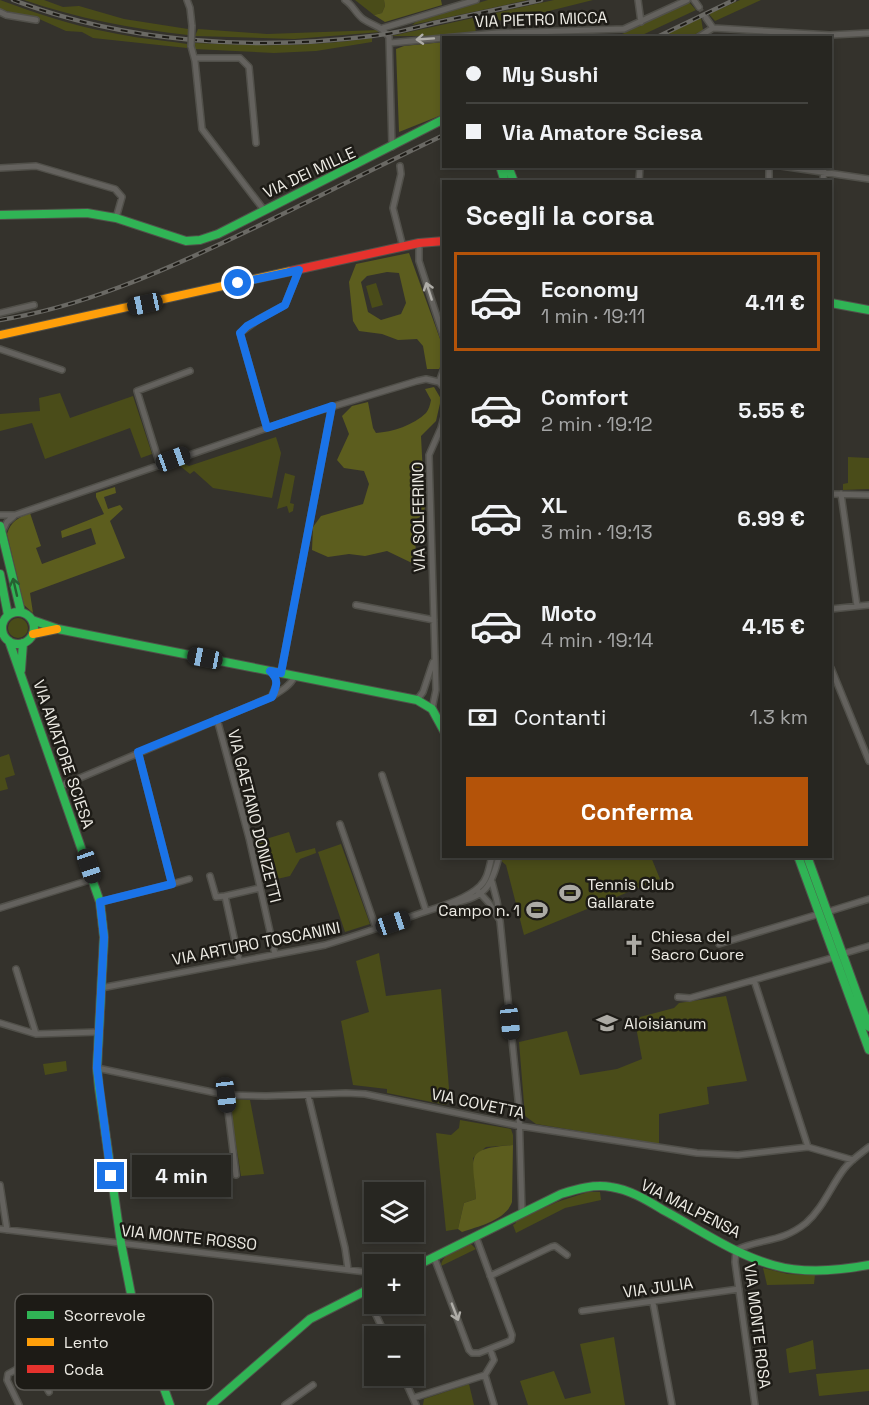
<!DOCTYPE html>
<html lang="it">
<meta charset="utf-8">
<style>
body{margin:0;font-family:"Space Grotesk",sans-serif;background:#33322e;color:#f1f3f6;height:100vh;display:flex;flex-direction:column;font-size:22px;white-space:nowrap}
*{box-sizing:border-box;margin:0}
p{font-size:20px;color:#a4a5a5}
.icon{flex:none;width:33px;height:33px;fill:none;stroke:currentColor;stroke-width:2;stroke-linecap:round;stroke-linejoin:round}
.map{position:relative;flex:1;overflow:hidden}
.details{position:absolute;left:442px;top:180px;width:390px;height:678px;display:flex;flex-direction:column;background:#272621;border-radius:0px;box-shadow:0 3px 9px #0003,0 0 0 2px #43433f}
.details>*{flex:none}
.hud{position:absolute;left:442px;top:36px;width:390px;height:132px;border-radius:0px;box-shadow:0 3px 9px #0003,0 0 0 2px #43433f;display:grid;align-content:center;height:132px;padding:0 24px;background:#272621}
.controls{position:absolute;left:364px;top:1182px;display:grid;gap:12px}
.controls a{display:grid;place-items:center;width:60px;height:60px;border-radius:0px;background:#272621;box-shadow:0 3px 9px #0003,0 0 0 2px #43433f;font-size:30px}
.end{position:absolute;width:27px;height:27px;margin:-14px;border:8px solid #1a73e8;background:#fff;box-shadow:0 0 0 3px #fff}
.from{border-radius:50%}
.bubble{position:absolute;height:42px;border-radius:0px;background:#272621;box-shadow:0 3px 9px #0003,0 0 0 2px #43433f;font-size:20px;font-weight:800;line-height:42px;text-align:center}
.car{position:absolute;width:18px;height:36px;margin:-18px -9px;border-radius:8px;box-shadow:0 0 4px 2px #0007;background:linear-gradient(#222 24%,#8ab4d8 0 40%,#222 0 76%,#8ab4d8 0 86%,#222 0)}
.hud b{display:flex;align-items:center;gap:21px;height:57px;font-size:22px}
.hud b+b{border-top:2px solid #43433f}
.hud i{width:15px;height:15px;background:#f1f3f6}
ul{padding:0;list-style:none}
li{display:flex;align-items:center;gap:18px;height:99px;margin:0 12px 9px;padding:0 12px;border:3px solid transparent;border-radius:0px}
li div{flex:1}
li b{display:block;font-size:22px}
li em{font-style:normal;font-weight:800}
li.on{border-color:#b45309}
li>.icon{width:54px;height:54px;stroke-width:1.5}
h2{padding:0 24px;font-size:27px;line-height:72px}
.pay{display:flex;align-items:center;gap:15px;height:66px;padding:0 24px;font-size:22px}
.pay p{margin-inline-start:auto}
.action{display:flex;gap:12px;margin-top:auto;padding:12px 24px}
.action a{flex:1;height:69px;border-radius:0px;background:#b45309;color:#fff;font-size:24px;font-weight:800;line-height:69px;text-align:center}
.map>svg:first-child{display:block}
.green{fill:#4a4c19}
.forest{fill:#5c5d1e;fill-rule:evenodd}
.lines{fill:none;stroke-linecap:round;stroke-linejoin:round}
.street-tunnel{stroke:#504e48;stroke-width:5;stroke-dasharray:5 2.5;stroke-linecap:butt}
.street-casing{stroke:#51504a;stroke-width:8}
.fast-casing{stroke:#51504a;stroke-width:10}
.slow-casing{stroke:#51504a;stroke-width:10}
.jam-casing{stroke:#51504a;stroke-width:10}
.street{stroke:#64625e;stroke-width:5}
.fast{stroke:#30b455;stroke-width:8}
.slow{stroke:#ff9f0a;stroke-width:8}
.jam{stroke:#e5322d;stroke-width:8}
.rail-casing{stroke:#6a6964;stroke-width:4.5}
.rail{stroke:#1d1b16;stroke-width:2;stroke-dasharray:7;stroke-linecap:butt}
.street-bridge-casing{stroke:#51504a;stroke-width:8;stroke-linecap:butt}
.street-bridge{stroke:#64625e;stroke-width:5}
.oneway{stroke:#afada8}
.oneway2{stroke:#266032}
.route{stroke:#1a73e8;stroke-width:8}
.labels{text-anchor:middle;stroke-width:5;stroke-linejoin:round;paint-order:stroke}
.street-label{font-size:16px;fill:#edebe4;stroke:#1d1b16}
.poi-label{font-size:16px;fill:#edebe4;stroke:#1d1b16;text-anchor:start}
.key{fill:#1d1b16;stroke:#5b5954;stroke-width:1.5}
.key-label{font-size:16px;fill:#edebe4}
</style>
<div class="map">
<svg width="869" height="1405" viewBox="0 0 869 1405">
<rect width="100%" height="100%" fill="#34322c"/>
<path class="green" d="M0 0C35 13 71 25 108 32 134 38 161 40 187 44V48L93 38 82 32 66 31 37 18 2 10 0 8Z
M24 0H44L63 7 79 6 124 19 188 29V35C132 29 77 18 24 0Z
M355 0H384L385 6 382 13 374 15Z
M488 0H528L412 25 417 21Z
M554 0H593L505 22 496 19 490 14Z
M740 0H761L715 21 709 14Z
M689 2 696 10 638 37H602V35H620Z
M473 18 476 32 432 36H391Z
M701 18 703 30 690 37H660Z
M198 29 267 34 379 30 381 32 294 39 195 36Z
M372 38V42L316 51 274 53 194 49 195 43C254 46 313 47 372 38Z
M376 283 383 305 372 308 366 286Z
M60 393 70 418 133 396 152 454 141 458 130 428 45 459 32 423 0 431V414L40 411 39 398Z
M276 437 281 453 272 498 213 488 194 471 190 474 180 466 183 463 189 466Z
M848 457 869 458V489L843 490V484L848 483Z
M285 473 295 476 290 503 294 504 293 511 289 513 287 506 277 509Z
M8 628a10 10 0 1 1 20 0a10 10 0 1 1-20 0Z
M9 754 15 775 5 778 8 789 0 791V757Z
M289 832 296 853 315 848 316 853 300 859 290 876 264 882 256 842Z
M341 844 370 924 345 932 318 852Z
M502 856 651 857 660 879 524 935 506 865 500 860Z
M379 953 386 996 441 989 450 1101 446 1105 387 1093V1089L353 1085 341 1021 369 1012 356 961Z
M726 996 747 1081 707 1087 709 1104 659 1114V1144L536 1124 525 1116 519 1042 567 1031 580 1075 617 1069 642 1059 636 1027 640 1017 674 1008 679 1003Z
M66 1061 67 1071 45 1075 43 1064Z
M231 1099 250 1100 264 1174 241 1176 229 1100Z
M460 1120 511 1129 513 1135V1145L486 1147 473 1158 476 1199 464 1203 458 1229 446 1231 436 1133 451 1135 459 1128Z
M588 1192H600L601 1200 565 1208 516 1233 513 1225 516 1223 515 1221 557 1202Z
M470 1243 476 1249 441 1266C442 1253 460 1249 470 1243Z
M763 1268 788 1274 815 1275 814 1284 767 1285Z
M614 1337 625 1405H528L520 1381 554 1371 565 1399 591 1393 580 1344Z
M813 1340 816 1369 789 1373 786 1349Z
M869 1369V1391L819 1396 816 1374Z
M469 1384 474 1405H423L424 1399Z"/>
<path class="forest" d="M384 0H441L442 5 385 22 374 15 382 13 385 6Z
M444 42V114L399 132 396 49 404 46Z
M409 253 444 350V361L439 369H427L423 346 417 339 398 340 382 334 359 331 353 321 349 282 356 264ZM387 272 399 273 406 303 401 314 381 320 368 312 361 282 367 276Z
M434 387 441 399 436 421 421 436 425 514 413 521 416 551 412 563 387 551 365 556 349 554 328 557 312 550 313 527 321 516 363 504 369 484 364 471 344 468 337 460 349 434 342 416 352 406 368 402 373 428 376 433C392 432 414 425 426 413 429 409 430 405 431 400L425 389Z
M115 487 116 493 104 497 108 509 120 505 123 509 110 521 125 558 30 593 33 613 24 605 7 534C11 521 18 518 30 513L41 546 36 548 42 564 96 544 91 528 62 538 61 531 104 514 96 497V493Z
M513 1145 512 1202C506 1220 479 1226 462 1232L458 1229 464 1203 476 1199C473 1155 463 1149 513 1145Z"/>
<g class="lines">
<path class="street-tunnel" d="M699 7 706 18"/>
<defs>
<path id="street" d="M187 0 190 8 192 26
M345 0C353 5 356 14 363 19 373 26 382 26 389 37L392 147
M638 0 641 22
M694 0 699 7
M0 12 6 15 36 20
M706 18 713 28
M383 28 476 0
M697 38 713 28 830 35 869 33
M390 43 497 33 624 29 687 0
M191 46 195 61 202 129 264 210
M195 58H240L249 67 256 143
M400 166 401 174 393 208 403 247
M781 166 869 179
M0 168 36 166 115 189 122 197 116 218
M639 182 640 166
M769 182V166
M823 182 824 166
M419 243V261L444 338
M0 313 34 305
M0 349 62 370
M444 368 439 382 444 388
M267 428 240 333 259 319 285 305 299 270
M160 465 137 391 190 371
M831 494 869 495
M841 494 857 606
M0 515H15L308 414 417 381 426 379 439 382
M2 532 7 522 14 516
M356 605 434 620
M831 609 869 605
M0 622 3 621
M0 633 3 634
M831 668 869 761
M271 672C279 680 277 685 272 695
M281 673 332 406
M417 700 423 692 433 662
M432 709 436 690 429 455 441 428 444 417
M217 719 249 838 275 954
M382 775 426 911
M61 786 271 697C281 691 290 686 295 676
M340 824 376 928
M210 876 216 897 225 896
M492 882 497 901 500 921 519 1109 522 1213
M172 884 189 879
M478 891 489 903 499 919
M100 902 172 884 138 752
M453 903C485 898 492 886 499 856
M0 908 93 879
M827 912 869 899
M719 944 819 914
M842 954 869 946
M239 960 225 896 260 888
M16 969 36 1034
M754 980 808 1147
M101 988 325 945C358 935 390 924 421 913 439 907 467 899 480 886 488 879 489 867 492 856
M678 997 690 998 835 957
M0 1023 36 1034 99 1032
M97 1068 226 1095 266 1096 346 1093 365 1094 520 1126 697 1153 738 1155 808 1147 853 1160
M226 1095 236 1175
M308 1095 345 1248 348 1269
M0 1185 7 1230
M0 1229 375 1273
M434 1257 469 1350 472 1353H479L507 1342 511 1340 512 1335 476 1237
M490 1276 551 1247 555 1246 567 1255
M369 1289 375 1313 386 1336
M653 1303 672 1405
M582 1311 739 1289
M490 1349 494 1360 485 1375 494 1405
M52 1353 140 1321
M75 1374 150 1348
M403 1376 416 1405
M413 1398 485 1375
M19 1405 7 1380 8 1374 28 1363 34 1365 49 1392
M285 1405 313 1385
M755 1405 735 1262 736 1250C762 1238 781 1243 806 1223 823 1208 831 1186 844 1169 851 1160 860 1154 869 1147"/>
<path id="fast" d="M500 166 505 182
M508 166 514 182
M0 215 87 213 116 218 186 241 200 240 218 234 444 119
M831 303 869 310
M0 526 21 612
M0 574 8 615
M2 628a16 16 0 1 1 32 0a16 16 0 1 1-32 0Z
M32 620 58 629 417 700 432 709 444 731
M9 641 100 902 104 937 97 1068 99 1088 121 1243 132 1299 170 1405
M21 670 23 643
M798 856 869 1050
M807 856 869 1027
M414 1267 561 1194C577 1189 594 1184 611 1187 631 1190 648 1201 665 1211 700 1230 734 1254 773 1265 804 1274 837 1271 869 1265
M211 1405 310 1319 375 1286"/>
<path id="slow" d="M0 335 291 271
M33 634 57 629"/>
<path id="jam" d="M291 271 419 243 444 241"/>
</defs>
<use href="#street" class="street-casing"/>
<use href="#fast" class="fast-casing"/>
<use href="#slow" class="slow-casing"/>
<use href="#jam" class="jam-casing"/>
<use href="#street" class="street"/>
<use href="#fast" class="fast"/>
<use href="#slow" class="slow"/>
<use href="#jam" class="jam"/>
<defs>
<path id="rail" d="M13 0C126 43 253 51 372 36 393 34 414 28 434 23 470 15 505 8 541 0
M655 38 734 0
M0 320C82 307 161 272 235 237 305 204 374 168 444 135"/>
</defs>
<use href="#rail" class="rail-casing"/>
<use href="#rail" class="rail"/>
<defs>
<path id="street-bridge" d="M191 46 192 26"/>
</defs>
<use href="#street-bridge" class="street-bridge-casing"/>
<use href="#street-bridge" class="street-bridge"/>
</g>
<defs><path id="oneway-shaft" d="M-6 0H5M1.5-3L5.5 0L1.5 3" fill="none" stroke-width="1.6" stroke-linecap="round" stroke-linejoin="round" transform="scale(1.5)"/></defs>
<g class="oneway">
<use href="#oneway-shaft" transform="translate(425 39) rotate(176)"/>
<use href="#oneway-shaft" transform="translate(429 291) rotate(-108)"/>
<use href="#oneway-shaft" transform="translate(455 1312) rotate(69)"/>
</g>
<use class="oneway2" href="#oneway-shaft" transform="translate(15 587) rotate(-103)"/>
<g class="lines">
<path class="route" d="M111 1176 97 1068 104 937 100 902 172 884 138 752 272 697C277 685 279 680 270 671L281 673 332 406 267 428 240 333 247 326 285 305 299 270 238 283"/>
</g>
<defs>
<symbol id="stadium-bare" viewBox="-9 -9 18 18"><path d="M0-5a6.5 5 0 1 0 0 10a6.5 5 0 1 0 0-10ZM-3.5-1.8h7v3.6h-7Z" fill="#acaaa4" stroke="#1d1b16" stroke-width="2.5" paint-order="stroke"/></symbol>
<symbol id="church-bare" viewBox="-9 -9 18 18"><path d="M-1.2-6h2.4v3.5h3.3v2.4h-3.3V6h-2.4V-.1h-3.3v-2.4h3.3Z" fill="#acaaa4" stroke="#1d1b16" stroke-width="2.5" paint-order="stroke"/></symbol>
<symbol id="university-bare" viewBox="-9 -9 18 18"><path d="M0-5L7-2L0 1L-7-2ZM-4 1L0 2.5L4 1V4Q0 6-4 4Z" fill="#acaaa4" stroke="#1d1b16" stroke-width="2.5" paint-order="stroke"/></symbol>
</defs>
<g fill-rule="evenodd">
<use href="#stadium-bare" x="555" y="878" width="30" height="30"/>
<use href="#stadium-bare" x="522" y="895" width="30" height="30"/>
<use href="#church-bare" x="619" y="930" width="30" height="30"/>
<use href="#university-bare" x="592" y="1008" width="30" height="30"/>
</g>
<g class="labels">
<g class="street-label">
<text transform="translate(541 19) rotate(-2)" y="6">VIA PIETRO MICCA</text>
<text transform="translate(309 172) rotate(-25)" y="6">VIA DEI MILLE</text>
<text transform="translate(418 517) rotate(-91)" y="6">VIA SOLFERINO</text>
<text transform="translate(64 754) rotate(71)" y="6">VIA AMATORE SCIESA</text>
<text transform="translate(255 816) rotate(76)" y="6">VIA GAETANO DONIZETTI</text>
<text transform="translate(256 943) rotate(-11)" y="6">VIA ARTURO TOSCANINI</text>
<text transform="translate(478 1103) rotate(12)" y="6">VIA COVETTA</text>
<text transform="translate(691 1208) rotate(27)" y="6">VIA MALPENSA</text>
<text transform="translate(189 1237) rotate(6)" y="6">VIA MONTE ROSSO</text>
<text transform="translate(658 1287) rotate(-8)" y="6">VIA JULIA</text>
<text transform="translate(758 1326) rotate(83)" y="6">VIA MONTE ROSA</text>
</g>
<g class="poi-label">
<text x="587" y="890">Tennis Club<tspan x="587" dy="18">Gallarate</tspan></text>
<text x="520" y="916" text-anchor="end">Campo n. 1</text>
<text x="651" y="942">Chiesa del<tspan x="651" dy="18">Sacro Cuore</tspan></text>
<text x="624" y="1029">Aloisianum</text>
</g>
</g>
<rect x="15" y="1294" width="198" height="96" rx="9" class="key"/>
<rect x="27" y="1311" width="27" height="8" fill="#30b455"/>
<rect x="27" y="1338" width="27" height="8" fill="#ff9f0a"/>
<rect x="27" y="1365" width="27" height="8" fill="#e5322d"/>
<g class="key-label">
<text x="64" y="1321">Scorrevole</text>
<text x="64" y="1348">Lento</text>
<text x="64" y="1375">Coda</text>
</g>
</svg>
<div class="controls">
<a><svg class="icon" aria-label="layers" viewBox="0 0 24 24"><path d="M12 4l9 5-9 5-9-5zM3 14l9 5 9-5"/></svg></a>
<a>+</a>
<a>−</a>
</div>
<i class="end from" style="left:238px;top:283px"></i>
<i class="end" style="left:111px;top:1176px"></i>
<div class="bubble" style="left:132px;top:1155px;width:99px">4 min</div>
<i class="car" style="left:145px;top:304px;rotate:258deg"></i>
<i class="car" style="left:173px;top:459px;rotate:70deg"></i>
<i class="car" style="left:205px;top:658px;rotate:281deg"></i>
<i class="car" style="left:89px;top:866px;rotate:161deg"></i>
<i class="car" style="left:393px;top:923px;rotate:71deg"></i>
<i class="car" style="left:510px;top:1022px;rotate:174deg"></i>
<i class="car" style="left:226px;top:1095px;rotate:173deg"></i>
<div class="hud">
<b><i class="from"></i>My Sushi</b>
<b><i></i>Via Amatore Sciesa</b>
</div>
<section class="details">
<h2>Scegli la corsa</h2>
<ul>
<li class="on"><svg class="icon" aria-label="car" viewBox="0 0 24 24"><path d="M5 17H2v-5l4-1 3-4h7l3 4 3 1v5h-3M9 17h6M6 11h13"/><circle cx="7" cy="17" r="2"/><circle cx="17" cy="17" r="2"/></svg><div><b>Economy</b><p>1 min · 19:11</p></div><em>4.11 €</em></li>
<li><svg class="icon" aria-label="car" viewBox="0 0 24 24"><path d="M5 17H2v-5l4-1 3-4h7l3 4 3 1v5h-3M9 17h6M6 11h13"/><circle cx="7" cy="17" r="2"/><circle cx="17" cy="17" r="2"/></svg><div><b>Comfort</b><p>2 min · 19:12</p></div><em>5.55 €</em></li>
<li><svg class="icon" aria-label="car" viewBox="0 0 24 24"><path d="M5 17H2v-5l4-1 3-4h7l3 4 3 1v5h-3M9 17h6M6 11h13"/><circle cx="7" cy="17" r="2"/><circle cx="17" cy="17" r="2"/></svg><div><b>XL</b><p>3 min · 19:13</p></div><em>6.99 €</em></li>
<li><svg class="icon" aria-label="car" viewBox="0 0 24 24"><path d="M5 17H2v-5l4-1 3-4h7l3 4 3 1v5h-3M9 17h6M6 11h13"/><circle cx="7" cy="17" r="2"/><circle cx="17" cy="17" r="2"/></svg><div><b>Moto</b><p>4 min · 19:14</p></div><em>4.15 €</em></li>
</ul>
<div class="pay"><svg class="icon" aria-label="cash" viewBox="0 0 24 24"><path d="M3 7h18v10H3z"/><circle cx="12" cy="12" r="2"/></svg>Contanti<p>1.3 km</p></div>
<div class="action"><a>Conferma</a></div>
</section>
</div>
